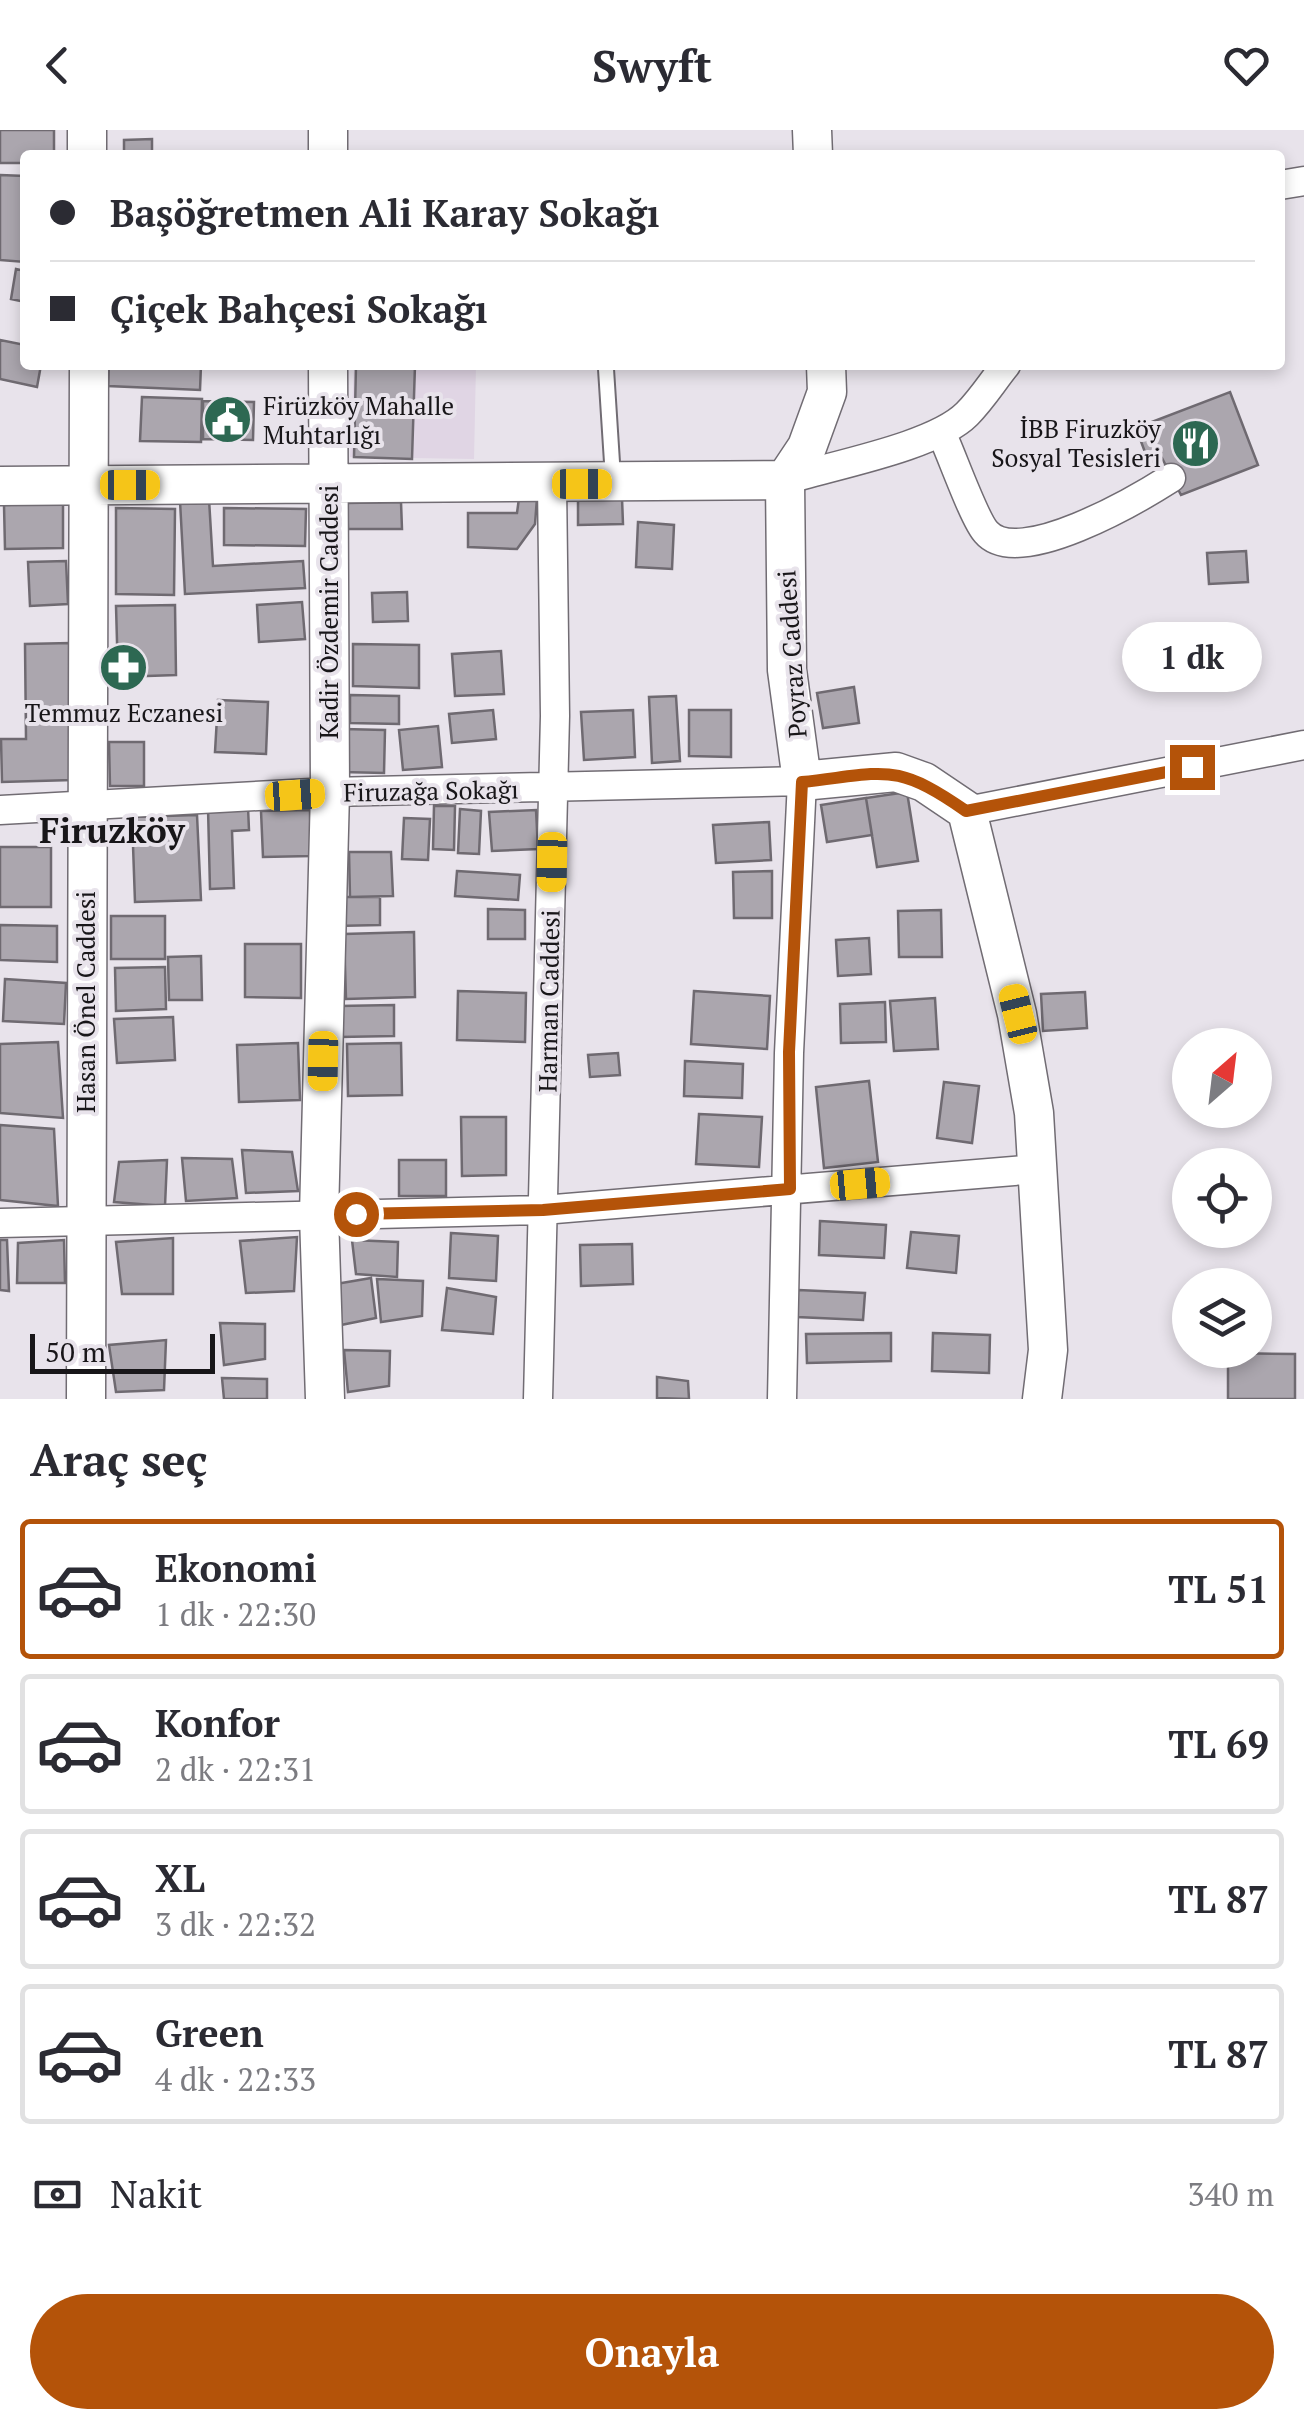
<!DOCTYPE html>
<html lang="tr">
<meta charset="utf-8">
<style>
body{margin:0;font-family:"PT Serif",serif;background:#f2f2f3;color:#2b2b33;height:100vh;display:flex;flex-direction:column;font-size:38px;white-space:nowrap}
*{box-sizing:border-box;margin:0}
p{font-size:32px;color:#7c7c81}
.icon{flex:none;width:55px;height:55px;fill:none;stroke:currentColor;stroke-width:2;stroke-linecap:round;stroke-linejoin:round}
.map{position:relative;height:1269px;overflow:hidden}
.details{display:flex;flex-direction:column;background:#fff;flex:1}
.details>*{flex:none}
.guide{position:absolute;left:20px;top:20px;width:1265px;height:220px;border-radius:10px;box-shadow:0 5px 15px #0003;display:grid;align-content:center;height:220px;padding:0 30px;background:#fff}
.needle{width:65px;rotate:28deg}
.tools{position:absolute;left:1172px;top:898px;display:grid;gap:20px}
.tools a{display:grid;place-items:center;width:100px;height:100px;border-radius:50%;background:#fff;box-shadow:0 5px 15px #0003;font-size:50px}
.scale{position:absolute;left:30px;bottom:25px;width:185px;box-sizing:border-box;padding-left:10px;border:5px solid #181619;border-top:0;font-size:28px;line-height:35px;white-space:nowrap;color:#181619;-webkit-text-stroke:8px #e8e3eb;paint-order:stroke}
.end{position:absolute;width:45px;height:45px;margin:-22px;border:12px solid #b45309;background:#fff;box-shadow:0 0 0 5px #fff}
.from{border-radius:50%}
.bubble{position:absolute;height:70px;border-radius:35px;background:#fff;box-shadow:0 5px 15px #0003;font-size:32px;font-weight:700;line-height:70px;text-align:center}
.car{position:absolute;width:30px;height:60px;margin:-30px -15px;border-radius:12px;box-shadow:0 0 8px 2px #0007;background:linear-gradient(#f5c518 24%,#345 0 40%,#f5c518 0 76%,#345 0 86%,#f5c518 0)}
.guide b{display:flex;align-items:center;gap:35px;height:95px;font-size:38px}
.guide b+b{border-top:2px solid #e1e1e2}
.guide i{width:25px;height:25px;background:#2b2b33}
ul{padding:0;list-style:none}
li{display:flex;align-items:center;gap:30px;height:140px;margin:0 20px 15px;padding:0 10px;border:5px solid #e1e1e2;border-radius:10px}
li div{flex:1}
li b{display:block;font-size:38px}
li em{font-style:normal;font-weight:700}
li.current{border-color:#b45309}
li>.icon{width:90px;height:90px;stroke-width:1.5}
h2{padding:0 30px;font-size:45px;line-height:120px}
.pay{display:flex;align-items:center;gap:25px;height:110px;padding:0 30px;font-size:38px}
.pay p{margin-inline-start:auto}
.button{display:flex;gap:20px;margin-top:auto;padding:20px 30px}
.button a{flex:1;height:115px;border-radius:60px;background:#b45309;color:#fff;font-size:40px;font-weight:700;line-height:115px;text-align:center}
header{display:flex;justify-content:space-between;align-items:center;height:130px;padding:0 30px;background:#fff;font-size:45px;font-weight:700}
.map>svg:first-child{display:block}
.built{fill:#e0d5e4}
.building{fill:#aba6ae;stroke:#6f6a71;stroke-width:2.5}
.lines{fill:none;stroke-linecap:round;stroke-linejoin:round}
.lane-casing{stroke:#716c73;stroke-width:18}
.street-casing{stroke:#716c73;stroke-width:31}
.secondary-casing{stroke:#716c73;stroke-width:41}
.lane{stroke:#fff;stroke-width:14}
.street{stroke:#fff;stroke-width:28}
.secondary{stroke:#fff;stroke-width:38}
.route{stroke:#b45309;stroke-width:12}
.labels{text-anchor:middle;stroke-width:8;stroke-linejoin:round;paint-order:stroke}
.poi-label{font-size:25px;fill:#181619;stroke:#e8e3eb;text-anchor:start}
.street-label{font-size:25px;fill:#181619;stroke:#e8e3eb}
.district-label{font-size:35px;font-weight:bold;fill:#181619;stroke:#e8e3eb}
</style>
<header><svg class="icon" aria-label="back" viewBox="0 0 24 24"><path d="M15 5l-7 7 7 7"/></svg>Swyft<svg class="icon" aria-label="heart" viewBox="0 0 24 24"><path d="M12 20l-8-8c-3-5 5-10 8-4 3-6 11-1 8 4z"/></svg></header>
<div class="map">
<svg width="1304" height="1269" viewBox="0 0 1304 1269">
<rect width="100%" height="100%" fill="#e8e3eb"/>
<path class="built" d="M354 235H476L474 329 350 327Z"/>
<path class="building" d="M0 0H54V25H25V33H0Z
M152 9V25H124V10Z
M0 45 25 46V132L0 130Z
M16 139 25 141V172L11 169Z
M0 210 25 215V235H41L37 257 0 249Z
M109 235H201L200 260 108 256Z
M356 235H415L412 329 354 327Z
M1230 262 1258 335 1181 365 1162 328 1149 333 1136 298Z
M142 267 202 269 201 312 140 311Z
M203 271 254 272 253 310 203 309Z
M519 368H537L535 394 517 419 468 417V383H517Z
M622 368 623 394 578 395V369Z
M209 369 213 436 303 431 305 458 185 464 180 371Z
M401 372 402 399H348L347 373Z
M63 373V418L5 419 4 375Z
M116 378 175 379 174 465 116 464Z
M224 378 306 379 305 416 224 415Z
M638 392 674 395 672 439 636 437Z
M1246 421 1248 452 1209 454 1207 423Z
M66 431 68 474 30 476 28 432Z
M407 462 408 491 373 492 372 463Z
M302 472 305 509 259 512 257 475Z
M175 475 176 545 118 547 116 476Z
M70 513 72 650 2 652 1 609H26L25 514Z
M353 514 419 515V558L353 556Z
M501 521 504 564 455 566 452 524Z
M854 557 859 593 823 598 817 563Z
M350 565 399 566V594L350 593Z
M676 566 680 631 652 633 649 567Z
M218 570 268 572 266 624 215 622Z
M493 580 496 609 452 613 449 584Z
M633 580 635 627 584 630 581 582Z
M689 580H731V627L689 626Z
M438 596 442 637 403 640 399 600Z
M343 599 385 600 384 643 342 642Z
M109 612H144V656H110Z
M907 662 918 731 877 737 866 668Z
M866 668 872 705 827 712 821 675Z
M434 676H455L454 720 433 719Z
M248 677 249 700 232 701 234 758 210 759 208 678Z
M460 679 481 681 479 724 458 723Z
M310 680 311 726 263 727 261 681Z
M536 680 538 719 492 721 489 682Z
M197 685 201 770 135 772 132 687Z
M404 688 430 689 428 730 402 729Z
M769 692 771 730 716 733 713 695Z
M0 717H51V777H0Z
M349 722H391L393 766 350 767Z
M457 741 520 745 518 770 455 766Z
M772 741V788H734L733 742Z
M334 767H380V795L335 796Z
M488 779 525 780V809H488Z
M941 780 942 827H899L898 781Z
M111 786H165V829H111Z
M0 795 57 796V832L0 830Z
M414 802 415 867 346 869 344 804Z
M869 808 871 844 838 846 836 810Z
M245 814H301V868L245 867Z
M201 826 202 870H169L168 827Z
M165 837 166 879 116 881 115 838Z
M5 849 66 853 64 894 3 891Z
M458 861 526 863 525 912 457 910Z
M694 861 770 866 767 919 691 914Z
M1085 862 1087 898 1043 901 1041 864Z
M935 868 938 919 894 921 890 871Z
M885 872 886 912 841 913 840 874Z
M394 875V906L340 907 339 876Z
M173 887 175 930 117 933 114 889Z
M58 912 63 988 0 983V914Z
M298 913 300 970 239 972 237 915Z
M401 913 402 965 348 966 347 914Z
M618 923 620 945 590 947 588 925Z
M685 931 743 934 742 968 684 966Z
M869 951 878 1032 824 1038 816 957Z
M944 952 979 956 972 1013 937 1008Z
M699 984 762 987 759 1037 696 1034Z
M461 987H506V1045L462 1046Z
M0 995 54 999 58 1076 0 1070Z
M242 1020 292 1022 298 1061 246 1063Z
M182 1028 232 1029 237 1068 186 1071Z
M167 1030 165 1076 114 1072 119 1032Z
M399 1030H446V1066H399Z
M820 1091 886 1095 884 1128 819 1125Z
M911 1102 959 1106 956 1143 907 1138Z
M451 1103 498 1106 496 1151 449 1148Z
M297 1107 294 1161 246 1163 240 1111Z
M173 1108V1164H122L116 1112Z
M0 1110H7L9 1161 0 1160Z
M64 1110 65 1153H17L18 1113Z
M352 1110 398 1112 397 1147 356 1144Z
M632 1114 633 1154 581 1156 580 1115Z
M371 1148 376 1188 341 1195 330 1155Z
M377 1149 423 1151 422 1186 381 1192Z
M447 1158 496 1167 493 1204 442 1200Z
M798 1160 865 1163 863 1190 797 1187Z
M220 1193 265 1194V1229L224 1235Z
M891 1203V1231L807 1233 806 1204Z
M933 1203 990 1205 989 1243 932 1241Z
M166 1210 164 1260 116 1262 109 1215Z
M344 1220 390 1221 389 1256 348 1262Z
M1228 1223 1295 1224V1269H1228Z
M657 1247 688 1251 689 1269 657 1268Z
M222 1248 267 1249V1269H224Z"/>
<g class="lines">
<defs>
<path id="lane" d="M606 239 613 348"/>
<path id="street" d="M1280 55 1304 51
M941 302C951 323 974 389 986 402 1018 440 1138 369 1171 348
M785 350C833 335 934 317 967 284 982 269 993 251 1006 235
M0 680 330 662 802 651 789 923 782 1269
M967 681 1304 615
M0 1093 543 1080 1037 1039
M538 1269 555 586 552 354"/>
<path id="secondary" d="M328 0V25
M812 0 813 25
M87 25V0
M826 235 827 262 807 317 785 350 787 540 802 651 896 642 924 652 967 681 1017 884 1034 983 1048 1220 1042 1269
M0 356 785 350
M86 1269 89 235
M325 1269 319 1085 330 662 328 235"/>
</defs>
<use href="#lane" class="lane-casing"/>
<use href="#street" class="street-casing"/>
<use href="#secondary" class="secondary-casing"/>
<use href="#lane" class="lane"/>
<use href="#street" class="street"/>
<use href="#secondary" class="secondary"/>
</g>
<g class="lines">
<path class="route" d="M356 1084 543 1080 790 1059 789 922 802 652C886 643 894 631 966 681L1192 637"/>
</g>
<defs>
<symbol id="civic-disc" viewBox="-11 -11 22 22"><circle r="9.5" fill="#2d6852" stroke="#e8e3eb"/><path d="M-.6-6.5H3V-4.5H.6V-3L4-1V1h2V6H-6V1h2V-1L-.6-3ZM-1.2 2.5V6h2.4V2.5Z" fill="#fff"/></symbol>
<symbol id="restaurant-disc" viewBox="-11 -11 22 22"><circle r="9.5" fill="#2d6852" stroke="#e8e3eb"/><path d="M-5-6h1v4h1v-4h1v4h1v-4h1v5L-1.5 .5V6h-2V.5L-5-1ZM5-6V6H3V1.5H1.5Q1.5-4 5-6Z" fill="#fff"/></symbol>
<symbol id="pharmacy-disc" viewBox="-11 -11 22 22"><circle r="9.5" fill="#2d6852" stroke="#e8e3eb"/><path d="M-2-6h4v4h4v4h-4v4h-4v-4h-4v-4h4Z" fill="#fff"/></symbol>
</defs>
<g fill-rule="evenodd">
<use href="#civic-disc" x="200" y="262" width="55" height="55"/>
<use href="#restaurant-disc" x="1168" y="286" width="55" height="55"/>
<use href="#pharmacy-disc" x="96" y="510" width="55" height="55"/>
</g>
<g class="labels">
<g class="poi-label">
<text x="263" y="285">Firüzköy Mahalle<tspan x="263" dy="29">Muhtarlığı</tspan></text>
<text x="1161" y="308" text-anchor="end">İBB Firuzköy<tspan x="1161" dy="29">Sosyal Tesisleri</tspan></text>
<text x="124" y="592" text-anchor="middle">Temmuz Eczanesi</text>
</g>
<g class="street-label">
<text transform="translate(329 482) rotate(-90)" y="9">Kadir Özdemir Caddesi</text>
<text transform="translate(792 524) rotate(-94)" y="9">Poyraz Caddesi</text>
<text transform="translate(431 661) rotate(-1)" y="9">Firuzağa Sokağı</text>
<text transform="translate(549 871) rotate(-89)" y="9">Harman Caddesi</text>
<text transform="translate(86 872) rotate(-90)" y="9">Hasan Önel Caddesi</text>
</g>
<g class="district-label">
<text x="112" y="713">Firuzköy</text>
</g>
</g>
</svg>
<div class="tools">
<a><svg class="needle" viewBox="-14 -14 28 28"><path d="M0-13l5 13h-10z" fill="#e53935"/><path d="M0 13l5-13h-10z" fill="#7c7c81"/></svg></a>
<a><svg class="icon" aria-label="locate" viewBox="0 0 24 24"><circle cx="12" cy="12" r="6"/><path d="M12 2v4M12 18v4M2 12h4M18 12h4"/></svg></a>
<a><svg class="icon" aria-label="layers" viewBox="0 0 24 24"><path d="M12 4l9 5-9 5-9-5zM3 14l9 5 9-5"/></svg></a>
</div>
<div class="scale">50 m</div>
<i class="end from" style="left:356px;top:1084px"></i>
<i class="end" style="left:1192px;top:637px"></i>
<div class="bubble" style="left:1122px;top:492px;width:140px">1 dk</div>
<i class="car" style="left:582px;top:354px;rotate:90deg"></i>
<i class="car" style="left:130px;top:355px;rotate:90deg"></i>
<i class="car" style="left:295px;top:665px;rotate:86deg"></i>
<i class="car" style="left:552px;top:732px;rotate:181deg"></i>
<i class="car" style="left:1018px;top:884px;rotate:346deg"></i>
<i class="car" style="left:323px;top:931px;rotate:181deg"></i>
<i class="car" style="left:860px;top:1054px;rotate:85deg"></i>
<div class="guide">
<b><i class="from"></i>Başöğretmen Ali Karay Sokağı</b>
<b><i></i>Çiçek Bahçesi Sokağı</b>
</div>
</div>
<section class="details">
<h2>Araç seç</h2>
<ul>
<li class="current"><svg class="icon" aria-label="car" viewBox="0 0 24 24"><path d="M5 17H2v-5l4-1 3-4h7l3 4 3 1v5h-3M9 17h6M6 11h13"/><circle cx="7" cy="17" r="2"/><circle cx="17" cy="17" r="2"/></svg><div><b>Ekonomi</b><p>1 dk · 22:30</p></div><em>TL 51</em></li>
<li><svg class="icon" aria-label="car" viewBox="0 0 24 24"><path d="M5 17H2v-5l4-1 3-4h7l3 4 3 1v5h-3M9 17h6M6 11h13"/><circle cx="7" cy="17" r="2"/><circle cx="17" cy="17" r="2"/></svg><div><b>Konfor</b><p>2 dk · 22:31</p></div><em>TL 69</em></li>
<li><svg class="icon" aria-label="car" viewBox="0 0 24 24"><path d="M5 17H2v-5l4-1 3-4h7l3 4 3 1v5h-3M9 17h6M6 11h13"/><circle cx="7" cy="17" r="2"/><circle cx="17" cy="17" r="2"/></svg><div><b>XL</b><p>3 dk · 22:32</p></div><em>TL 87</em></li>
<li><svg class="icon" aria-label="car" viewBox="0 0 24 24"><path d="M5 17H2v-5l4-1 3-4h7l3 4 3 1v5h-3M9 17h6M6 11h13"/><circle cx="7" cy="17" r="2"/><circle cx="17" cy="17" r="2"/></svg><div><b>Green</b><p>4 dk · 22:33</p></div><em>TL 87</em></li>
</ul>
<div class="pay"><svg class="icon" aria-label="cash" viewBox="0 0 24 24"><path d="M3 7h18v10H3z"/><circle cx="12" cy="12" r="2"/></svg>Nakit<p>340 m</p></div>
<div class="button"><a>Onayla</a></div>
</section>
